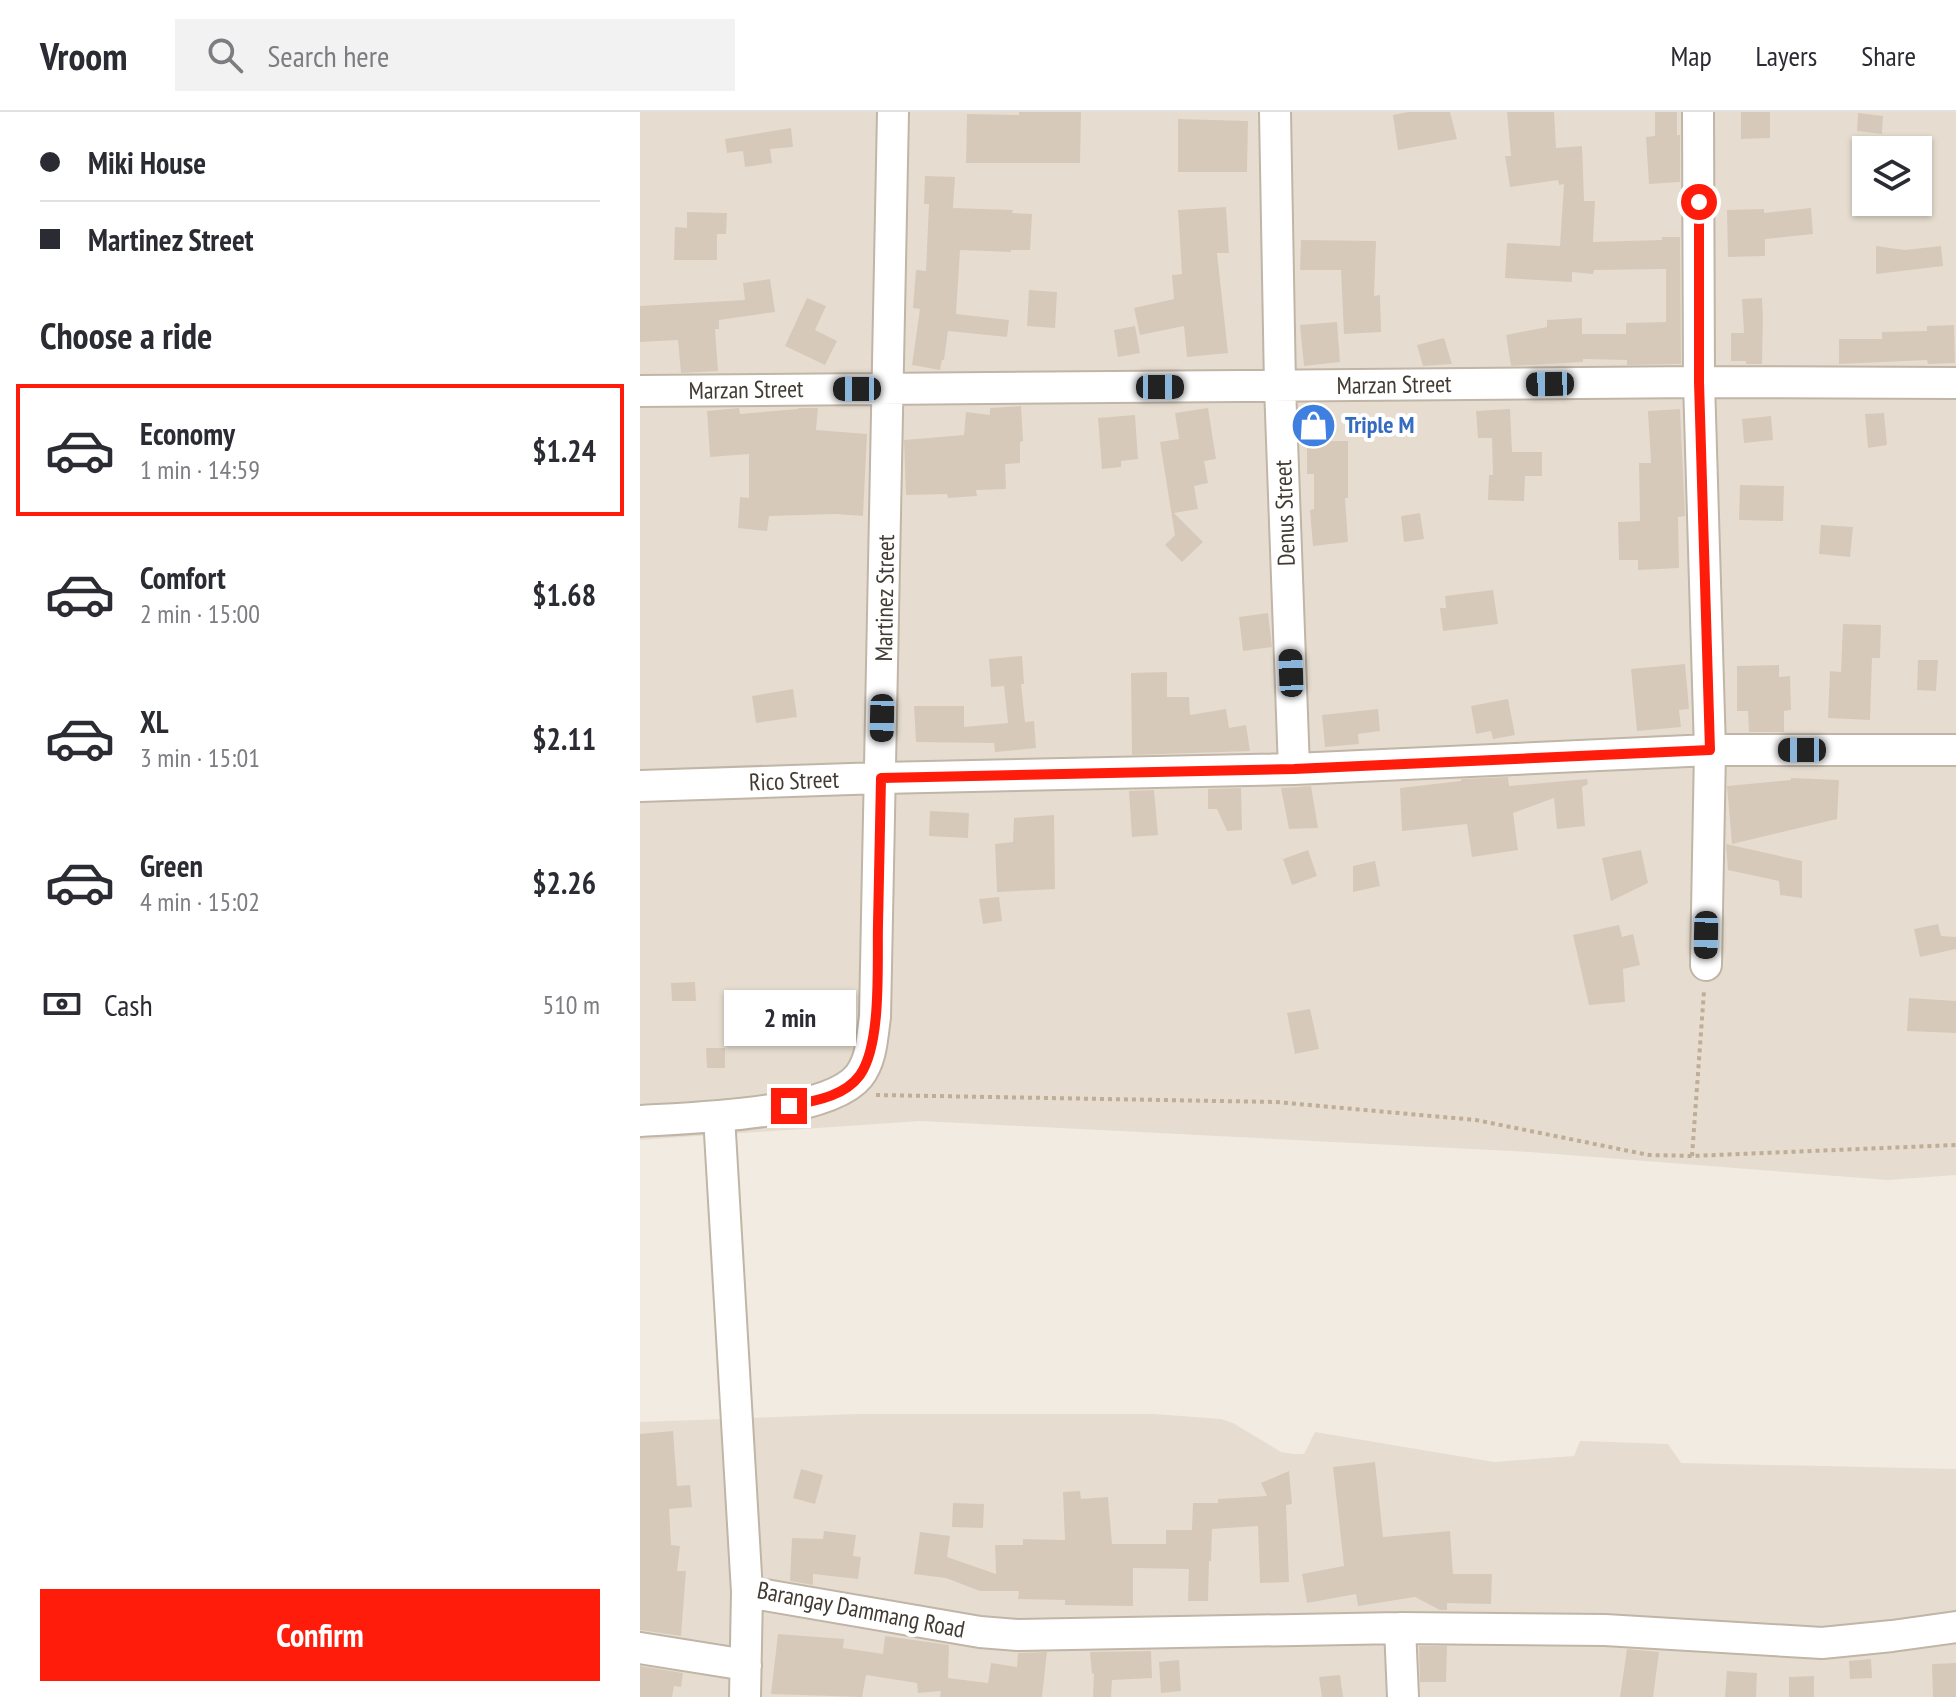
<!DOCTYPE html>
<meta charset="utf-8">
<style>
body{margin:0;font-family:"PT Sans Narrow",sans-serif;background:#f2f2f3;color:#2b2b33;height:100vh;display:flex;flex-direction:column;font-size:30px;white-space:nowrap}
*{box-sizing:border-box;margin:0}
p{font-size:26px;color:#7c7c81}
.icon{flex:none;width:44px;height:44px;fill:none;stroke:currentColor;stroke-width:2;stroke-linecap:round;stroke-linejoin:round}
.map{position:relative;flex:1;overflow:hidden}
.drawer{display:flex;flex-direction:column;background:#fff;width:640px}
.drawer>*{flex:none}
.top-card{display:grid;align-content:center;height:176px;padding:0 40px;background:#fff}
.controls{position:absolute;left:1212px;top:24px;display:grid;gap:16px}
.controls a{display:grid;place-items:center;width:80px;height:80px;border-radius:0px;background:#fff;box-shadow:0 2px 6px #0004;font-size:40px}
.end{position:absolute;width:36px;height:36px;margin:-18px;border:10px solid #ff1c0b;background:#fff;box-shadow:0 0 0 4px #fff}
.from{border-radius:50%}
.bubble{position:absolute;height:56px;border-radius:0px;background:#fff;box-shadow:0 2px 6px #0004;font-size:26px;font-weight:800;line-height:56px;text-align:center}
.car{position:absolute;width:24px;height:48px;margin:-24px -12px;border-radius:10px;box-shadow:0 0 6px 2px #0007;background:linear-gradient(#222 24%,#8ab4d8 0 40%,#222 0 76%,#8ab4d8 0 86%,#222 0)}
.top-card b{display:flex;align-items:center;gap:28px;height:76px;font-size:30px}
.top-card b+b{border-top:2px solid #e1e1e2}
.top-card i{width:20px;height:20px;background:#2b2b33}
ul{padding:0;list-style:none}
li{display:flex;align-items:center;gap:24px;height:132px;margin:0 16px 12px;padding:0 24px;border:4px solid transparent;border-radius:0px}
li div{flex:1}
li b{display:block;font-size:30px}
li em{font-style:normal;font-weight:800}
li.on{border-color:#ff1c0b}
li>.icon{width:72px;height:72px;stroke-width:1.5}
h2{padding:0 40px;font-size:36px;line-height:96px}
.pay{display:flex;align-items:center;gap:20px;height:88px;padding:0 40px;font-size:30px}
.pay p{margin-inline-start:auto}
.cta{display:flex;gap:16px;margin-top:auto;padding:16px 40px}
.cta a{flex:1;height:92px;border-radius:0px;background:#ff1c0b;color:#fff;font-size:32px;font-weight:800;line-height:92px;text-align:center}
header{display:flex;align-items:center;gap:48px;box-sizing:border-box;height:112px;padding:0 40px;background:#fff;border-bottom:2px solid #e1e1e2}
header strong{font-size:38px}
nav{display:flex;gap:44px;margin-inline-start:auto;font-size:28px}
.search{width:560px;height:72px;background:#f2f2f3;display:flex;align-items:center;gap:20px;box-sizing:border-box;padding:0 28px;border-radius:0px;color:#7c7c81;font-size:30px}
main{display:flex;flex:1;min-height:0}
.map>svg:first-child{display:block}
.residential{fill:#e6ddd0;fill-rule:evenodd}
.building{fill:#d6c9ba}
.lines{fill:none;stroke-linecap:round;stroke-linejoin:round}
.minor-casing{stroke:#c0b5a7;stroke-width:34}
.path{stroke:#bfad95;stroke-width:4;stroke-dasharray:4 4;stroke-linecap:butt}
.minor{stroke:#fff;stroke-width:30}
.route{stroke:#ff1c0b;stroke-width:10}
.labels{text-anchor:middle;stroke-width:8;stroke-linejoin:round;paint-order:stroke}
.street-label{font-size:24px;fill:#433b32;stroke:#fff}
.shop-label{font-size:24px;font-weight:bold;fill:#366cbe;stroke:#fff;text-anchor:start}
</style>
<header>
<strong>Vroom</strong>
<div class="search"><svg class="icon" aria-label="search" viewBox="0 0 24 24"><circle cx="10" cy="10" r="6"/><path d="M15 15l6 6"/></svg>Search here</div>
<nav><a>Map</a><a>Layers</a><a>Share</a></nav>
</header>
<main>
<section class="drawer">
<div class="top-card">
<b><i class="from"></i>Miki House</b>
<b><i></i>Martinez Street</b>
</div>
<h2>Choose a ride</h2>
<ul>
<li class="on"><svg class="icon" aria-label="car" viewBox="0 0 24 24"><path d="M5 17H2v-5l4-1 3-4h7l3 4 3 1v5h-3M9 17h6M6 11h13"/><circle cx="7" cy="17" r="2"/><circle cx="17" cy="17" r="2"/></svg><div><b>Economy</b><p>1 min · 14:59</p></div><em>$1.24</em></li>
<li><svg class="icon" aria-label="car" viewBox="0 0 24 24"><path d="M5 17H2v-5l4-1 3-4h7l3 4 3 1v5h-3M9 17h6M6 11h13"/><circle cx="7" cy="17" r="2"/><circle cx="17" cy="17" r="2"/></svg><div><b>Comfort</b><p>2 min · 15:00</p></div><em>$1.68</em></li>
<li><svg class="icon" aria-label="car" viewBox="0 0 24 24"><path d="M5 17H2v-5l4-1 3-4h7l3 4 3 1v5h-3M9 17h6M6 11h13"/><circle cx="7" cy="17" r="2"/><circle cx="17" cy="17" r="2"/></svg><div><b>XL</b><p>3 min · 15:01</p></div><em>$2.11</em></li>
<li><svg class="icon" aria-label="car" viewBox="0 0 24 24"><path d="M5 17H2v-5l4-1 3-4h7l3 4 3 1v5h-3M9 17h6M6 11h13"/><circle cx="7" cy="17" r="2"/><circle cx="17" cy="17" r="2"/></svg><div><b>Green</b><p>4 min · 15:02</p></div><em>$2.26</em></li>
</ul>
<div class="pay"><svg class="icon" aria-label="cash" viewBox="0 0 24 24"><path d="M3 7h18v10H3z"/><circle cx="12" cy="12" r="2"/></svg>Cash<p>510 m</p></div>
<div class="cta"><a>Confirm</a></div>
</section>
<div class="map">
<svg width="1316" height="1585" viewBox="0 0 1316 1585">
<rect width="100%" height="100%" fill="#f1ebe2"/>
<path class="residential" d="M0 0H1316V1063L1248 1068 890 1040 281 1009 0 1028ZM1226 38H1278V90H1226Z
M217 1302H514L581 1307 593 1311 641 1340 653 1342H664L675 1320 854 1350 934 1344 940 1329 1028 1332 1041 1351 1316 1357V1585H0V1310Z"/>
<path class="building" d="M379 0H441L440 51H326L327 2 379 3Z
M768 0H810L817 27 758 38 753 3Z
M867 0H914L916 36 942 34 944 89H955L953 130 1022 128V125H1040L1041 252 987 253V248L943 247V250L871 254 866 223 907 215V208L942 206V222H986V211L1026 210V157L954 158 953 162 932 160V170L865 166 867 131 920 134 924 72 919 73 918 68 870 75 865 44H871Z
M1015 0H1037V23H1040V70L1009 72 1006 25 1015 24Z
M1101 0H1130V26L1101 27Z
M1218 1 1243 4 1242 22 1217 19Z
M538 7 608 9 607 60H538Z
M151 16 153 35 130 37 132 51 105 55 103 39 87 41 85 27Z
M285 64 315 65 313 96 373 98 372 101 392 102 390 138H371V140L320 138 316 202 369 208 367 225 308 219 304 248H302L300 258 272 253 280 197 273 196 276 158 286 159 289 92H284Z
M586 95 589 141H577L588 241 547 245 544 214 500 223 494 196 534 187 532 163 542 162 538 98Z
M1171 96 1173 122 1125 127V144L1088 145 1087 98 1124 97V101Z
M47 100 87 101 86 122H77V148H34L35 115 47 116Z
M661 128 736 129 734 184 740 183 741 220 704 222 701 158H660Z
M1236 134 1265 138 1301 134 1303 154 1236 162Z
M130 167 135 200 79 208V217H75L78 259 41 261 38 228 0 230V194L105 188 103 171Z
M389 178 417 180 415 216 387 214Z
M167 186 186 194 175 218 197 229 185 253 145 234Z
M1122 186 1123 206 1122 252H1106V249H1091V221H1104L1102 187Z
M697 210 700 250 664 254 660 213Z
M1314 213 1315 251 1288 252 1287 248 1199 252V227H1242V220L1287 219V214Z
M495 214 500 241 478 245 474 218Z
M804 226 812 252 783 254 777 233Z
M381 294 383 329 380 330V351L365 352 366 377 336 378 337 384 308 386 307 382 266 383 264 328 324 323 326 300 350 303V296Z
M99 296 100 302 158 297V296H178L176 318 227 322 223 404 195 402 129 404 127 419 98 416 100 385 109 386V342L70 345 67 299Z
M568 296 576 347 564 349 568 371 554 374 558 397 534 401 563 430 542 450 525 433 535 423 520 330 539 327 535 301Z
M870 297 872 340H902V364H885L884 389 848 388 849 363H853L852 326H838L836 299Z
M1040 297 1045 404 1038 405 1039 456 998 458V448H979L978 410 1000 409 999 351H1011L1008 299Z
M1244 301 1247 333 1228 336 1225 302Z
M495 303 498 347 481 349V355L462 357 458 306Z
M1131 304 1133 328 1104 331 1102 307Z
M667 324 688 325V329H708V386H705L708 430 673 434 670 398 674 397V362H667Z
M1100 373 1144 374 1143 409 1099 408Z
M780 401 784 427 764 430 761 404Z
M1181 413 1213 415 1210 445 1179 442Z
M853 478 858 512 803 519 800 496H806L805 484Z
M628 501 632 535 603 539 599 505Z
M1203 512 1241 513 1240 546H1232L1230 608 1188 606 1190 559 1201 560Z
M382 544 384 572H381L385 610 394 609 396 636 355 640 354 631 276 630 274 594H324V615L368 611 364 574 351 575 349 547Z
M1278 548H1298L1296 579 1277 578Z
M1045 552 1049 597 1039 598 1041 615 997 619 991 557Z
M1139 553V565L1150 564 1151 598 1144 599V620H1109L1108 599H1097V554Z
M527 560V585H549L550 603 586 597 589 616 606 613 610 639 492 643 491 561Z
M153 577 157 605 116 611 112 584Z
M868 587 875 623 853 627 851 619 836 622 831 594Z
M738 597 740 619 718 622 719 632 685 635 682 603Z
M868 665 869 674 947 667 948 672 942 675 945 714 917 717 914 686 873 701 878 738 832 745 827 712 762 719 760 676 821 669V667Z
M1151 666 1199 668 1197 707 1092 732 1087 674 1151 668Z
M671 674 678 716 649 717 641 676Z
M601 676 602 718 587 719 577 697H568V677Z
M514 678 518 723 492 725 489 679Z
M290 699 329 701 328 726 289 724Z
M414 703 415 777 357 780 355 732 373 730 374 706Z
M1086 732 1162 749V786L1140 783 1139 769 1088 758Z
M668 738 677 764 652 773 643 747Z
M1001 738 1008 771 971 789 962 746Z
M735 749 740 774 713 780V754Z
M359 785 362 809 343 812 339 787Z
M1298 812 1301 824 1316 825V837L1280 845 1274 817Z
M979 813 982 825 993 822 1000 853 983 857 985 890 949 893 933 823Z
M55 870 56 889H32L31 871Z
M1269 886 1316 889V921L1267 919Z
M670 897 679 937 655 942 647 901Z
M66 936H85V956H67Z
M33 1319 37 1374 50 1373 52 1395 29 1397 31 1433 40 1434 37 1459H46L41 1524 0 1518V1322Z
M735 1350 743 1425 810 1419 813 1462H852L851 1492 807 1491V1498H800L775 1485 718 1494 716 1482 667 1491 662 1462 704 1454 693 1355Z
M161 1357 183 1363 175 1392 153 1386Z
M649 1359 652 1392 646 1393 649 1470 620 1471 618 1414 572 1417 571 1449H569L568 1489H548L549 1457 493 1456V1494L425 1493V1488L378 1487 379 1479H340L306 1466 274 1462 280 1420 310 1424 307 1445 356 1462 355 1433H383V1427L425 1428 423 1380 440 1379 441 1387 468 1385 472 1432H526V1418H552L553 1391H578V1387L627 1384 621 1371Z
M313 1391 344 1392 343 1416 312 1415Z
M184 1419 216 1423 213 1444 221 1445 218 1467 173 1462V1473L150 1469 152 1426 183 1427Z
M138 1522 204 1527 203 1536 243 1542 245 1524 309 1533 308 1566 348 1571 351 1551 377 1555 378 1541 407 1540 402 1585H300L301 1579 278 1581 277 1571 226 1563 222 1585 131 1582Z
M779 1534H807L806 1570H780Z
M987 1537 1019 1540 1013 1585H980Z
M511 1539 512 1566 472 1568 471 1585H453L454 1561 452 1562 450 1540Z
M1231 1547 1232 1566 1210 1567 1209 1549Z
M539 1548 541 1579 521 1581 519 1550Z
M1316 1551V1585H1293L1292 1552Z
M0 1554 43 1561 41 1575 34 1574 32 1585H0Z
M1087 1559 1117 1561 1116 1585H1085Z
M700 1563 703 1585H682L679 1565Z
M1174 1564V1585H1149V1565Z"/>
<g class="lines">
<defs>
<path id="minor" d="M635 0 640 274 654 657
M1058 0 1059 270 1070 638 1066 853
M0 279 1059 270 1316 271
M0 674 241 666 654 657 1070 638H1316
M79 1004 107 1480 105 1585
M0 1009C50 1006 188 1003 219 964 232 947 232 925 235 905L253 0
M107 1480 340 1520 378 1523 760 1516 965 1518 1182 1531 1252 1524 1316 1515
M760 1516 763 1585
M0 1536 106 1553"/>
</defs>
<use href="#minor" class="minor-casing"/>
<path class="path" d="M236 983 636 990 836 1008 1009 1043 1052 1044 1316 1033
M1052 1044 1064 879"/>
<use href="#minor" class="minor"/>
</g>
<g class="lines">
<path class="route" d="M149 994C174 989 204 985 220 963 242 932 237 851 238 813 239 764 240 715 241 666L654 657 1070 638 1059 270V90"/>
</g>
<defs>
<symbol id="shop-disc" viewBox="-11 -11 22 22"><circle r="9.5" fill="#3f7fe0" stroke="#fff"/><path d="M-5-2.5h2.3a2.7 3.5 0 0 1 5.4 0H5L5.5 6h-11ZM-1.5-2.5h3a1.5 2.3 0 0 0-3 0Z" fill="#fff"/></symbol>
</defs>
<g fill-rule="evenodd">
<use href="#shop-disc" x="648" y="288" width="51" height="51"/>
</g>
<g class="labels">
<g class="street-label">
<text transform="translate(754 273) rotate(-1)" y="8">Marzan Street</text>
<text transform="translate(106 278) rotate(-1)" y="8">Marzan Street</text>
<text transform="translate(645 401) rotate(-92)" y="8">Denus Street</text>
<text transform="translate(245 486) rotate(-89)" y="8">Martinez Street</text>
<text transform="translate(154 669) rotate(-2)" y="8">Rico Street</text>
<text transform="translate(221 1498) rotate(11)" y="8">Barangay Dammang Road</text>
</g>
<g class="shop-label">
<text x="705" y="321">Triple M</text>
</g>
</g>
</svg>
<div class="controls">
<a><svg class="icon" aria-label="layers" viewBox="0 0 24 24"><path d="M12 4l9 5-9 5-9-5zM3 14l9 5 9-5"/></svg></a>
</div>
<i class="end from" style="left:1059px;top:90px"></i>
<i class="end" style="left:149px;top:994px"></i>
<div class="bubble" style="left:84px;top:878px;width:132px">2 min</div>
<i class="car" style="left:910px;top:272px;rotate:269deg"></i>
<i class="car" style="left:520px;top:275px;rotate:90deg"></i>
<i class="car" style="left:217px;top:277px;rotate:270deg"></i>
<i class="car" style="left:651px;top:561px;rotate:358deg"></i>
<i class="car" style="left:242px;top:606px;rotate:181deg"></i>
<i class="car" style="left:1162px;top:638px;rotate:270deg"></i>
<i class="car" style="left:1066px;top:823px;rotate:181deg"></i>
</div>
</main>
